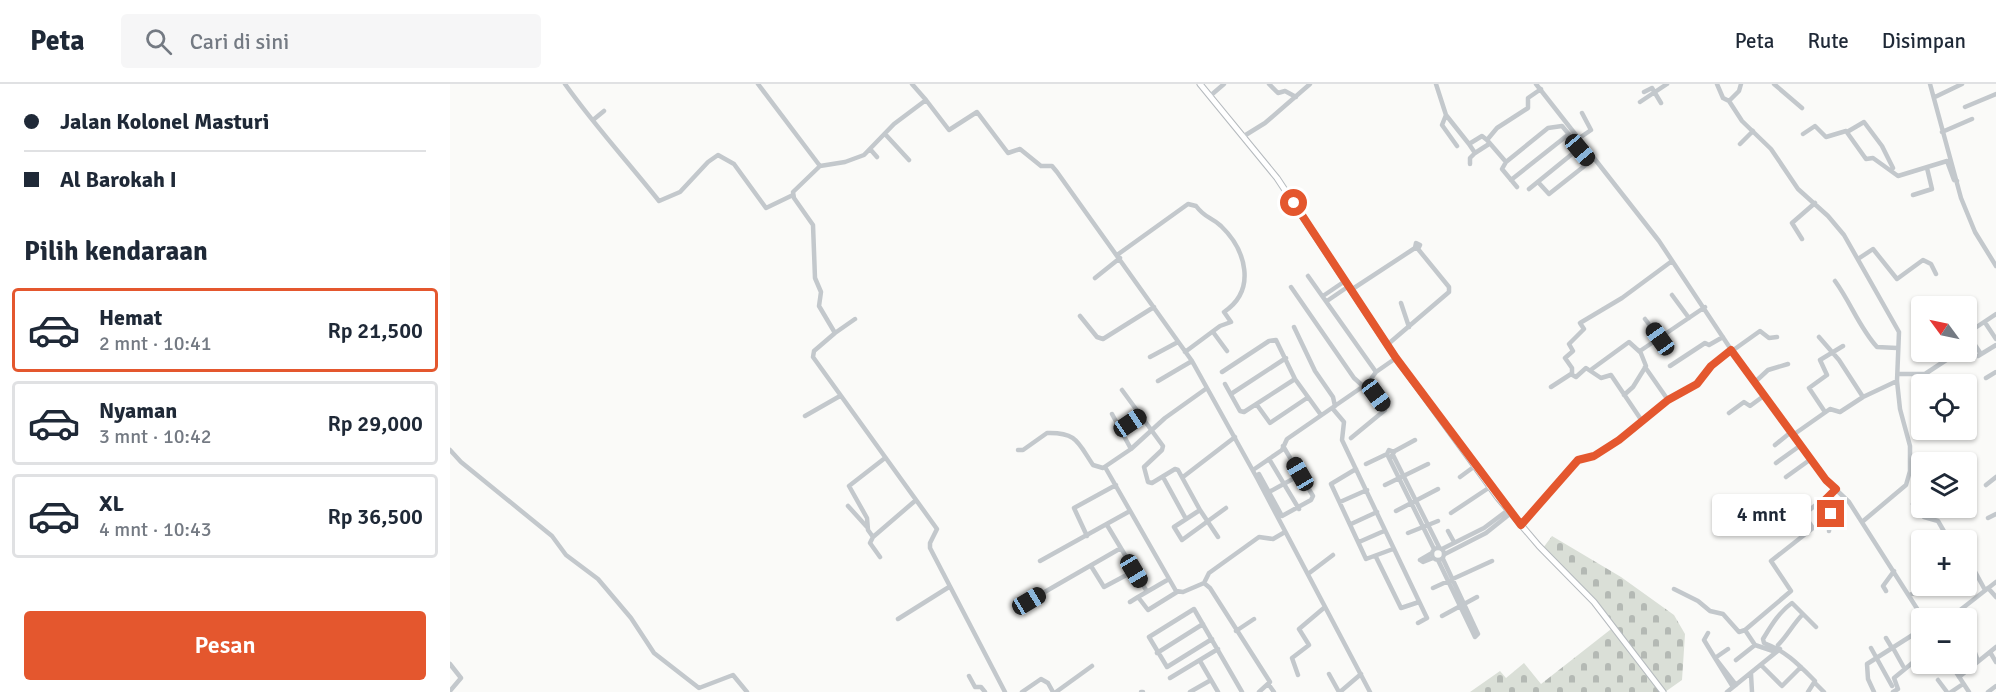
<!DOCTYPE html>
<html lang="id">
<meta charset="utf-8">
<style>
body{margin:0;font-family:Signika,sans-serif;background:#f6f6f7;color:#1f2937;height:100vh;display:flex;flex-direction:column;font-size:22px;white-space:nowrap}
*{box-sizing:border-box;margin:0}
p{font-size:20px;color:#747a83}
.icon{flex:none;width:33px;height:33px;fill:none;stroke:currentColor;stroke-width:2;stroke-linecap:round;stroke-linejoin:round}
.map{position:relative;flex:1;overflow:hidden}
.side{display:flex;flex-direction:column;background:#fff;width:450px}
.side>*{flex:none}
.banner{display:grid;align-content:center;height:132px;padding:0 24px;background:#fff}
.needle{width:39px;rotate:303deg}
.buttons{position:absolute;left:1461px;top:212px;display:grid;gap:12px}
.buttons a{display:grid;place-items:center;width:66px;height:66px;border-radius:6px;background:#fff;box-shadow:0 2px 4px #0004;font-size:30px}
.end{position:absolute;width:27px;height:27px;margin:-14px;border:8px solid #e4572e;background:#fff;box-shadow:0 0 0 3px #fff}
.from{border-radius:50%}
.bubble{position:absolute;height:42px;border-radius:6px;background:#fff;box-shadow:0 2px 4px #0004;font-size:20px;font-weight:600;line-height:42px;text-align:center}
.car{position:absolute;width:18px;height:36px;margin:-18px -9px;border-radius:8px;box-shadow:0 0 4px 2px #0007;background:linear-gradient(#222 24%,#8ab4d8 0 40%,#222 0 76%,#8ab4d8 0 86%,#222 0)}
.banner b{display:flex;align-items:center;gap:21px;height:57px;font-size:22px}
.banner b+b{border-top:2px solid #e0e1e3}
.banner i{width:15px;height:15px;background:#1f2937}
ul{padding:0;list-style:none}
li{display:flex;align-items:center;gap:18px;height:84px;margin:0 12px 9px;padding:0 12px;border:3px solid #e0e1e3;border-radius:6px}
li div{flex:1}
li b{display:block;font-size:22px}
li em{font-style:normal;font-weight:600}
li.current{border-color:#e4572e}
li>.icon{width:54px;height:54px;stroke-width:1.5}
h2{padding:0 24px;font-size:27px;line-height:72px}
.button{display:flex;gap:12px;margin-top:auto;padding:12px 24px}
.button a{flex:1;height:69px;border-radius:6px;background:#e4572e;color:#fff;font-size:24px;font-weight:600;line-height:69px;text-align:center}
header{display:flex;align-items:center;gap:36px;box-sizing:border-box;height:84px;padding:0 30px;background:#fff;border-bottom:2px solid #e0e1e3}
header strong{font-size:28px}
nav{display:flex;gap:33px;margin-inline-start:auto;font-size:21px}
.search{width:420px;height:54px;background:#f6f6f7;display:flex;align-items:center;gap:15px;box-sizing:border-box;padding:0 21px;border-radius:6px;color:#747a83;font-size:22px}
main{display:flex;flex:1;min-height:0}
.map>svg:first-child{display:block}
.cemetery{fill:url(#cemetery-stones)}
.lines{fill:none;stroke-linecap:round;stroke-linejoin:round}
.major-casing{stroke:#b5babe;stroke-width:7}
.minor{stroke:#c3c8cc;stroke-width:4.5}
.major{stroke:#fff;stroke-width:5}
.route{stroke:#e4572e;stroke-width:8}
</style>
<header>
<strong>Peta</strong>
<div class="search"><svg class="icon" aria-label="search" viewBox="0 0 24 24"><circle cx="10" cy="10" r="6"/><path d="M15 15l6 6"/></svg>Cari di sini</div>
<nav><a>Peta</a><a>Rute</a><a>Disimpan</a></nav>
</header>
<main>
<section class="side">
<div class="banner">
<b><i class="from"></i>Jalan Kolonel Masturi</b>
<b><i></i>Al Barokah I</b>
</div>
<h2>Pilih kendaraan</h2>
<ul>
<li class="current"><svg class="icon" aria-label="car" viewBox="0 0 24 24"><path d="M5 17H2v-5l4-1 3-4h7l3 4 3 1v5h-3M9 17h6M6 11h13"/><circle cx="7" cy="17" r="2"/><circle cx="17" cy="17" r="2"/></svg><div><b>Hemat</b><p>2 mnt · 10:41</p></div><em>Rp 21,500</em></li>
<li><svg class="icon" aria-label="car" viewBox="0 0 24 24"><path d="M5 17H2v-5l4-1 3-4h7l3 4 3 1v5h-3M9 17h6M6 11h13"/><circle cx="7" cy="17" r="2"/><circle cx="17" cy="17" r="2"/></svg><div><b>Nyaman</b><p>3 mnt · 10:42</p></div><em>Rp 29,000</em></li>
<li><svg class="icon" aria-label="car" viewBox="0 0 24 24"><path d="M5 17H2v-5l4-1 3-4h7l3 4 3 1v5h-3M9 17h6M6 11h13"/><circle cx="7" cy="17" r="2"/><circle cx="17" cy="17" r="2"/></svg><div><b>XL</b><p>4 mnt · 10:43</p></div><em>Rp 36,500</em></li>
</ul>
<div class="button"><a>Pesan</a></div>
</section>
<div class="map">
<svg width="1546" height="608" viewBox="0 0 1546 608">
<defs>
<pattern id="cemetery-stones" width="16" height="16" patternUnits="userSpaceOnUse" patternTransform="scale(1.5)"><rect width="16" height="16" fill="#dadfd7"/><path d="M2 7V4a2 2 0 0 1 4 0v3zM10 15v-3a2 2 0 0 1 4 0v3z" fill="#b4b9b4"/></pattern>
</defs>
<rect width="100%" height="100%" fill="#fafaf8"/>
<path class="cemetery" d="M1102 452 1171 493 1224 531 1235 550 1232 596 1215 608H1020L1050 587 1056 594 1074 579 1091 600 1165 542 1093 464Z"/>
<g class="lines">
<defs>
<path id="major" d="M750 0 827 94 946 274 1048 414 1089 462 1144 518 1213 608"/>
</defs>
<use href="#major" class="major-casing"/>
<path class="minor" d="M115 0C144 41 178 78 209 117L230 108 258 78 268 71 284 80 316 124 343 111
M308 0 370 82
M462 0 476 16
M819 0 828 9 835 7 846 13
M986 0 996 31 1019 60 1032 52 1037 56 1047 44 1078 24V14L1091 5
M1086 0 1209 157 1292 282 1376 396 1399 418 1473 534
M1267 0 1273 14 1279 17 1289 7 1291 0
M1324 0 1352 24
M1480 0 1511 114 1525 148 1546 182
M1194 8 1202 4 1211 19
M760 12 774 0
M1485 13 1512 0
M1279 17 1292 37 1321 65 1348 105 1378 132 1394 151 1449 248 1447 297 1450 325 1460 362V387L1456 401 1412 438
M1190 18 1217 0
M1515 23 1546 10
M996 31 992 41 1007 62
M143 36 154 27
M1397 48 1414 38 1432 62 1443 84
M1492 48 1522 35
M435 50 459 76
M1353 50 1365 42 1376 53 1396 47 1416 75 1423 74 1448 92 1497 77 1504 96 1507 97
M794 52 815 39 860 0
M1128 55 1141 46 1132 29
M1037 56 1056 78
M1019 60 1025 69 1020 74V80
M1290 60 1303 47
M420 65 427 73
M1025 69 1039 60
M1061 96 1119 50
M1088 98 1099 110 1142 76
M1067 103 1052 85 1056 78 1098 44 1112 42 1123 55 1127 54
M1079 105 1127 66 1139 78
M1463 111 1482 105 1477 84
M1352 155 1342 139 1365 119
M667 171 738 120 746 122C756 135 760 132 771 142 796 166 807 206 774 228L781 238 770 242 735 268
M1408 175 1423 165 1447 195 1473 176 1481 180 1486 190
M858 192 926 288
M645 194 670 174
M1385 197C1401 219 1409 243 1427 263L1447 264
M841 203 904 294 913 302
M901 206 965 164 968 165 970 161 966 159 965 164
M1222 211 1239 234
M873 212 895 197
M877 217 899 202
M951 219 959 243
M630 232 647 253 653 255 704 223
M1195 235 1210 255
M1536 240 1546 255
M844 243 865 287 883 313 885 322
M763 248 777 267
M385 249 405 235
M1516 250 1546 230
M1519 252 1531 270
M1369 253 1389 276 1413 313
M937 261 999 208V203L968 165
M1516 261 1524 274
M1528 272 1546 261
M700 273 728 258
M1220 282 1255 259 1259 261 1273 253
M1195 283 1218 316
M1142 285 1179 258 1190 268
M772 288 819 257 826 256 845 295 871 331
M1122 290V284L1115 274 1123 267 1119 260 1134 245 1130 239 1172 214 1222 177
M1448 290H1475L1510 267
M1536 294 1546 288
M708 297 742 277
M1305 298 1318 286 1338 280
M775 300 790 327 794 328 845 295
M1101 303 1121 290 1126 293 1136 284 1151 294 1161 291 1192 337
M672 306 713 362 712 366 694 383 698 398 702 399 725 385 728 386 750 426 768 453
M781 310 836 274
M1174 311 1183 303 1196 282 1190 267 1255 223
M807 321 820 339 857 314
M883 325 894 338 892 356 977 534 968 539
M1375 328 1359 304 1377 291 1370 276 1393 262
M1279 329 1294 318 1300 322 1315 311
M662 330 681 365
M355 332 390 312
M670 346 690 332
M1343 351 1380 325 1390 328 1413 313 1447 297
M901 354 935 326 918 299
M1325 361 1341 348
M0 366 11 378 102 452 116 471 148 495 181 534 204 569 249 604 283 591 297 608
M568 366H573L597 349C627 348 628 359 643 381L653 384 681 365 715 334 757 304
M943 368 965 356
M943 371 989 463
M938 372 984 465
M435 374 399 402 417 434 418 446 423 453 466 416
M819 375 849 425
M1326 379 1351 361
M916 380 937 370 939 366 944 368 941 373
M655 383 726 507 733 508 754 499 760 504 820 598 809 608
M906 385 881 400 916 475 943 465
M803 386 832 366 837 355 918 299 926 288 946 274
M809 390 832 432 861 416 863 412 833 362
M713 393 736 435
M733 393 785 353
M1010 393 1025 382
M1336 393 1361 375
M935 401 978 380
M1536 401 1546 393
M819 408 850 391
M1376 415 1381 430 1379 447
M890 418 917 406
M1463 420 1474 433 1488 437 1499 456
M398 422 417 443
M750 426 724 443 732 456 776 424
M946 427 988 405
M1001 429 1040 403
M1538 434 1546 430
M901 440 927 428
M657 441 696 506
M1071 441 1130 374 1144 372 1169 356 1218 316 1247 300 1261 282 1310 247 1319 254 1327 253
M998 447 1004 458
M1324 447 1343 429 1348 435 1386 405
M958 449 988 437
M637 452 624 424 666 401
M423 453 420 459 430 473
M909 458 934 447
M982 470a6 6 0 1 1 12 0a6 6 0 1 1-12 0Z
M992 465 1034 444 1058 426
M982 469 970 476 973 478 983 474
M995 470 1036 449 1061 429
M1516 471 1535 506
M926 473 951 524 969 518
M988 476 1025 553 1028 550 993 475
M590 477 680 427
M641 482 654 503 684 487
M858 490 883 471
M719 495 688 513 698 526 727 508
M754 499 759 489 809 453 823 455 835 448
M983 504 1042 477
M1538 504 1546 513
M1224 505 1248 517 1260 527 1273 530 1289 548 1295 546 1341 507 1321 477 1363 444 1354 431
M1436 507 1433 502 1444 487
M1460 511 1478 501
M579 517 671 464
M680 518 688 513
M992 532 1027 513
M1500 534 1546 498
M448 535 499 503
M1295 546 1305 561 1326 568
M786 547 804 535
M1258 549 1254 556 1265 574
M1523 551 1520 555 1528 577
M1436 554 1442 564
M762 555 717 583 699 553 744 525 792 608
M1328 561C1338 551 1343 540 1353 530
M1421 564 1442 602
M1443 564 1453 582
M1540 568 1546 578
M707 569 753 540
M1265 574 1278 565
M1286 576 1305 561
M750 577 768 608
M1500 579 1519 608
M0 580 11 594 0 607
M1311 581 1332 602 1351 583
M879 590 889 608
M1301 590 1302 608
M848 591 842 574 859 561 849 545 875 523
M519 592 525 603H531L535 608
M1509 593 1546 563
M720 594 768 565
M1488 596 1497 608
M1365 599 1374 608
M819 601 824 608
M1283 603 1265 574 1286 601
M555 608 480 464V459L487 445 363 273 364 267 385 249 369 222 371 208 365 194 363 141 344 114 343 108 370 82 395 78 414 71 444 40 476 16 499 46 527 28 558 69 570 65 591 82H602L607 88 742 277 807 394 920 608
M572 608 591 595 598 599 603 608
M606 608 642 582
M691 608H693
M740 608 761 596
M890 608 911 590
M1277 608 1330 565
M1358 608 1365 597C1349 581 1336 567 1314 559L1313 555C1321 542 1329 528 1342 519L1366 543
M1424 608 1418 595 1417 580 1472 545
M1443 608 1448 605 1444 594 1472 571
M1501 608 1513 600
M1538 608 1546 602"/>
<use href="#major" class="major"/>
</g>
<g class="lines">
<path class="route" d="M844 119 946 274 1071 441 1128 376 1144 372 1169 356 1218 316 1247 300 1261 282 1281 266 1376 396 1386 405 1376 415 1381 430"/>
</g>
</svg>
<div class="buttons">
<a><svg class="needle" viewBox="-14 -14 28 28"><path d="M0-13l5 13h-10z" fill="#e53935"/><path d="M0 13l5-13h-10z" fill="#747a83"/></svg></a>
<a><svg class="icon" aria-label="locate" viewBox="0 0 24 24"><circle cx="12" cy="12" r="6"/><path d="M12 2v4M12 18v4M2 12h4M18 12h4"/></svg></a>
<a><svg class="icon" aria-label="layers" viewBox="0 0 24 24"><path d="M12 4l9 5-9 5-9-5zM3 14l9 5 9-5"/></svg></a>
<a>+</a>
<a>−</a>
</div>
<i class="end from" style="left:844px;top:119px"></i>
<i class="end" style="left:1381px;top:430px"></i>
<div class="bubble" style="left:1262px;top:410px;width:99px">4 mnt</div>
<i class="car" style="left:1130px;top:66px;rotate:140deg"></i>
<i class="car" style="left:1210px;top:255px;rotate:325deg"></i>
<i class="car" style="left:926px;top:311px;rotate:144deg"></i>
<i class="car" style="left:680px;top:339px;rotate:56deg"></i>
<i class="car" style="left:850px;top:390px;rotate:330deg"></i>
<i class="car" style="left:684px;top:487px;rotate:149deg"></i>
<i class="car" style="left:579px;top:517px;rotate:59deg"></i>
</div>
</main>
